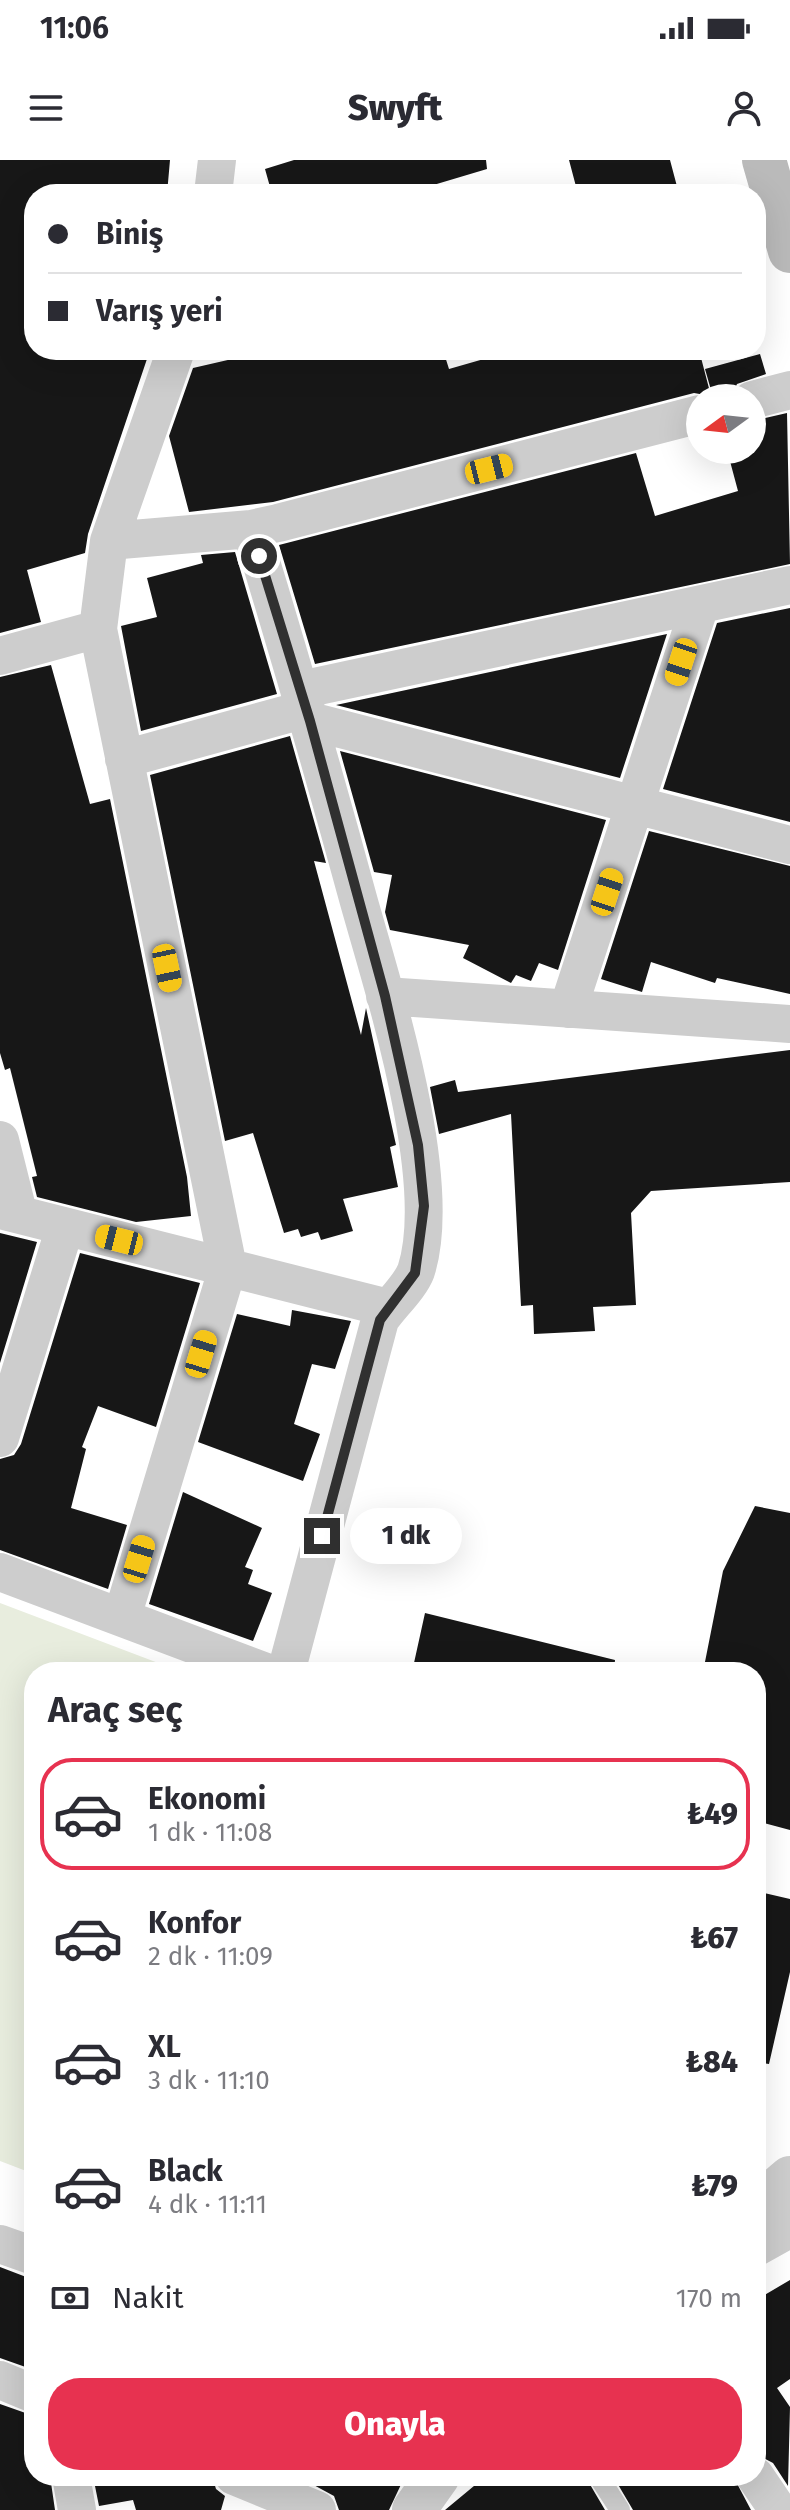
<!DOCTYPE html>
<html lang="tr">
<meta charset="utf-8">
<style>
body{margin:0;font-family:"Fira Sans",sans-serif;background:#f7f7f7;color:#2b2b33;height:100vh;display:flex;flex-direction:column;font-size:30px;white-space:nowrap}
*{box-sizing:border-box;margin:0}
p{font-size:26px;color:#7c7c81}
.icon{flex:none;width:44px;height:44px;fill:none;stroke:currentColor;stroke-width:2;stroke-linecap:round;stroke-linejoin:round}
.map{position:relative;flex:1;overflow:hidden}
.drawer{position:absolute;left:24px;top:1502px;width:742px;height:824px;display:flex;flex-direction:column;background:#fff;border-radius:32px;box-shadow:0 8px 32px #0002}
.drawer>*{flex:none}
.hud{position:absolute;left:24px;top:24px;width:742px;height:176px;border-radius:32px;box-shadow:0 8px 32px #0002;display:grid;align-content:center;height:176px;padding:0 24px;background:#fff}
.needle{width:52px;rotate:255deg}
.tools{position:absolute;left:686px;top:224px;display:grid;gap:16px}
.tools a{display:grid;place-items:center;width:80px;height:80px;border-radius:50%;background:#fff;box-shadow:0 8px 32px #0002;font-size:40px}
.end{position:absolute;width:36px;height:36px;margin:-18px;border:10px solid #303030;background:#fff;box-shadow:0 0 0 4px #fff}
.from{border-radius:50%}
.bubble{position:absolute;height:56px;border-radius:28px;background:#fff;box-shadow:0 8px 32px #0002;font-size:26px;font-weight:800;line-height:56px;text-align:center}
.car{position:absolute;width:24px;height:48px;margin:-24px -12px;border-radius:10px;box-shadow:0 0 6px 2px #0007;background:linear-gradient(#f5c518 24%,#345 0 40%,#f5c518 0 76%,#345 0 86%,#f5c518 0)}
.hud b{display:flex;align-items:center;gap:28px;height:76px;font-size:30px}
.hud b+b{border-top:2px solid #e1e1e2}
.hud i{width:20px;height:20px;background:#2b2b33}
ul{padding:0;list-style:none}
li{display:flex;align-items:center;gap:24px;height:112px;margin:0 16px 12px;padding:0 8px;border:4px solid transparent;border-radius:32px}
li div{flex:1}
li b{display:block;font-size:30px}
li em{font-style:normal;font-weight:800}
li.selected{border-color:#e73250}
li>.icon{width:72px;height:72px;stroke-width:1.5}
h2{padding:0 24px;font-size:36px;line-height:96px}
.pay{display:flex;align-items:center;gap:20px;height:88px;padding:0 24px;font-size:30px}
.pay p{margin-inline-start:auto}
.action{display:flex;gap:16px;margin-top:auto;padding:16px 24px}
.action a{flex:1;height:92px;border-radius:32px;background:#e73250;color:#fff;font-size:32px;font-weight:800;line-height:92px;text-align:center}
.status{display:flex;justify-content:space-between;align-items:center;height:56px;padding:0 40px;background:#fff;direction:ltr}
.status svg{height:22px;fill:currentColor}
header{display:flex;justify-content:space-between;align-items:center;height:104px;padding:0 24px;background:#fff;font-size:36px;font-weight:800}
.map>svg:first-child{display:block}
.green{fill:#e8edde}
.building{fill:#171717}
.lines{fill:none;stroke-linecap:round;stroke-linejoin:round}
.service{stroke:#cdcdcd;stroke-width:20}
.minor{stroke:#cdcdcd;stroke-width:38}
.tertiary{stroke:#cdcdcd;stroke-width:44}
.secondary{stroke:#bababa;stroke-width:44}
.route{stroke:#303030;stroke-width:10}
</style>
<div class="status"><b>11:06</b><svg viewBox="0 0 49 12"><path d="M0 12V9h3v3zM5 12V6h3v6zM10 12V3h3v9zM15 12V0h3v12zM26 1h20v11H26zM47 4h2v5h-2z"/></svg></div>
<header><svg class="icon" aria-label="menu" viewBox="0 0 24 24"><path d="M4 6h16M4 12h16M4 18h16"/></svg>Swyft<svg class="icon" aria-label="person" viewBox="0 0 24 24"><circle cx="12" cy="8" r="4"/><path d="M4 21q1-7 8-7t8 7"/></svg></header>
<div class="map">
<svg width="790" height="2350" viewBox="0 0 790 2350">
<rect width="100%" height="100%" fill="#fff"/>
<path class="green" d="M0 1443 182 1512H34V2014L0 2001Z"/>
<path class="building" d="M0 0H170L167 34H34V190H150L88 374 85 393 27 410 41 462 0 473Z
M294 0H486L487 9 420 29 421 34H272L265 9Z
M569 0H670L679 34H578Z
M271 190H443L449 209 515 190H655L657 199 699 190 711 236 694 233 273 342 189 352 169 276 193 208Z
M760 194 766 214 737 224 731 238 713 237 705 209Z
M787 253 790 404 315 504 279 385 636 293 655 356 738 331 727 290H752V261Z
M235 392 277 534 141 571 121 466 157 457 147 418 203 403 201 395Z
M790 448V662L663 629 717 463Z
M667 474 620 618 336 545Z
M51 505 90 644 110 639 187 1017 191 1056 136 1062 37 1037 32 1017 37 1016 10 908 5 910 0 893V517Z
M290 576 326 703 314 701 361 875 366 848 396 985 390 987 398 1027 343 1039 353 1071 321 1080 318 1072 301 1077 298 1069 284 1073 253 973 225 981 150 615Z
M340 591 606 660 558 810 539 803 531 821 516 815 511 823 463 798 469 785 390 770 385 752 392 715 374 712Z
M649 671 790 706V834L717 818 715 823 651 802 642 832 601 819Z
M790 890V1022L651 1031 631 1053 636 1145 593 1147 595 1171 534 1174 533 1145 521 1146 511 954 439 974 430 927 455 920 458 932Z
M0 1073 37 1082 0 1203Z
M80 1093 200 1123 156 1267 98 1246 82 1287 86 1289 71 1348 127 1365 108 1429 0 1390V1299L14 1295 21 1284Z
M292 1150 351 1161 335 1209 312 1204 294 1264 320 1274 303 1321 198 1282 237 1154 290 1166Z
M183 1332 262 1368 245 1407 253 1410 248 1424 272 1433 253 1481 149 1444Z
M755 1346 790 1353V1670L756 1661V1512H703L723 1411Z
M425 1453 615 1500 614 1512H412Z
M756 1731 790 1739V1812L769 1904 756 1902Z
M0 2107 34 2120V2210L0 2198Z
M790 2120V2219L777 2228 790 2247 788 2326 773 2303 756 2294V2140Z
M0 2244 34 2256V2316H50L55 2350H0Z
M93 2316H212L216 2329 225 2336 221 2350H136L133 2340 99 2346Z
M314 2316H405L389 2350H339L334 2336 310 2323Z
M486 2316H585L605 2350H445Z
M613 2316H733L751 2350H633Z"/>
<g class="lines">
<path class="service" d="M598 2316 620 2350"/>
<path class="minor" d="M213 34 217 0
M752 240 790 230
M251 369C289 493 325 617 359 742 385 834 445 1021 416 1111 410 1127 390 1145 380 1160L286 1512
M109 381 251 369 278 363 700 254
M98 469 228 1107 122 1457
M0 496 98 469 109 381 176 190
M300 530 790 425
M310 561 790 685
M124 599 306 549
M385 836 790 864
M568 849 700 445
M0 980 18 1052
M0 1050 388 1148
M0 1278 65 1067
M0 1412 266 1512
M0 2084 34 2096
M0 2220 34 2234
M71 2316 77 2350
M234 2316 317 2350
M755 2316 778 2350"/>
<path class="tertiary" d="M756 2047 790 2018
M756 2084 790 2065
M414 2350 438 2316"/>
<path class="secondary" d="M764 0 790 91"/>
</g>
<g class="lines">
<path class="route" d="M259 396 310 561 385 836 418 985 424 1046 415 1113 380 1160 322 1376"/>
</g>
</svg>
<div class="tools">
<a><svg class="needle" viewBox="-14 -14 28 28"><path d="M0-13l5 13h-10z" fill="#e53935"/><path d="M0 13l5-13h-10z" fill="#7c7c81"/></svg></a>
</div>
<i class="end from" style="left:259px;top:396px"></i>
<i class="end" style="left:322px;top:1376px"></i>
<div class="bubble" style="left:350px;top:1348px;width:112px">1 dk</div>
<i class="car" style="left:489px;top:309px;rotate:76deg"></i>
<i class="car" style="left:681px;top:502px;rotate:198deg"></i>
<i class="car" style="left:607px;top:732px;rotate:18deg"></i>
<i class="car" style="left:167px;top:808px;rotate:168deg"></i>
<i class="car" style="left:119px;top:1080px;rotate:284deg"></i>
<i class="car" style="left:201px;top:1194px;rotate:17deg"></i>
<i class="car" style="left:139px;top:1399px;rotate:17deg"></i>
<div class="hud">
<b><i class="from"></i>Biniş</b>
<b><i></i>Varış yeri</b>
</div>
<section class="drawer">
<h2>Araç seç</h2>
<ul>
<li class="selected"><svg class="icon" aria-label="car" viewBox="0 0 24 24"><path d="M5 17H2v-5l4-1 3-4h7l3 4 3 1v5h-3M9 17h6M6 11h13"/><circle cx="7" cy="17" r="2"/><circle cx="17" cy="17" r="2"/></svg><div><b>Ekonomi</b><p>1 dk · 11:08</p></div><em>₺49</em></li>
<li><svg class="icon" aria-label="car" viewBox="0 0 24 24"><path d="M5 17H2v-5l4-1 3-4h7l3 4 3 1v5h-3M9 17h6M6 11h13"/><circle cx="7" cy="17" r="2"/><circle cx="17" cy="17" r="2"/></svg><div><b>Konfor</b><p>2 dk · 11:09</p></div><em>₺67</em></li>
<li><svg class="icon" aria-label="car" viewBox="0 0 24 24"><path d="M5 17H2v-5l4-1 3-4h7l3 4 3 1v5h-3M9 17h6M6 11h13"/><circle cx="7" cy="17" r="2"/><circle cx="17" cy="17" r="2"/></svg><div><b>XL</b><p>3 dk · 11:10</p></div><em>₺84</em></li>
<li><svg class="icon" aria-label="car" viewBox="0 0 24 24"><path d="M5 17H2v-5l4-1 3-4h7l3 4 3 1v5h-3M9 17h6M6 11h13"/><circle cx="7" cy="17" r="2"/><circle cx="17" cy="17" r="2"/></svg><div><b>Black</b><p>4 dk · 11:11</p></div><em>₺79</em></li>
</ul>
<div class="pay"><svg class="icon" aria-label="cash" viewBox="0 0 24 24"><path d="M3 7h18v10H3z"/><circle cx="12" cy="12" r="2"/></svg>Nakit<p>170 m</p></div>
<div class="action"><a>Onayla</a></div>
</section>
</div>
